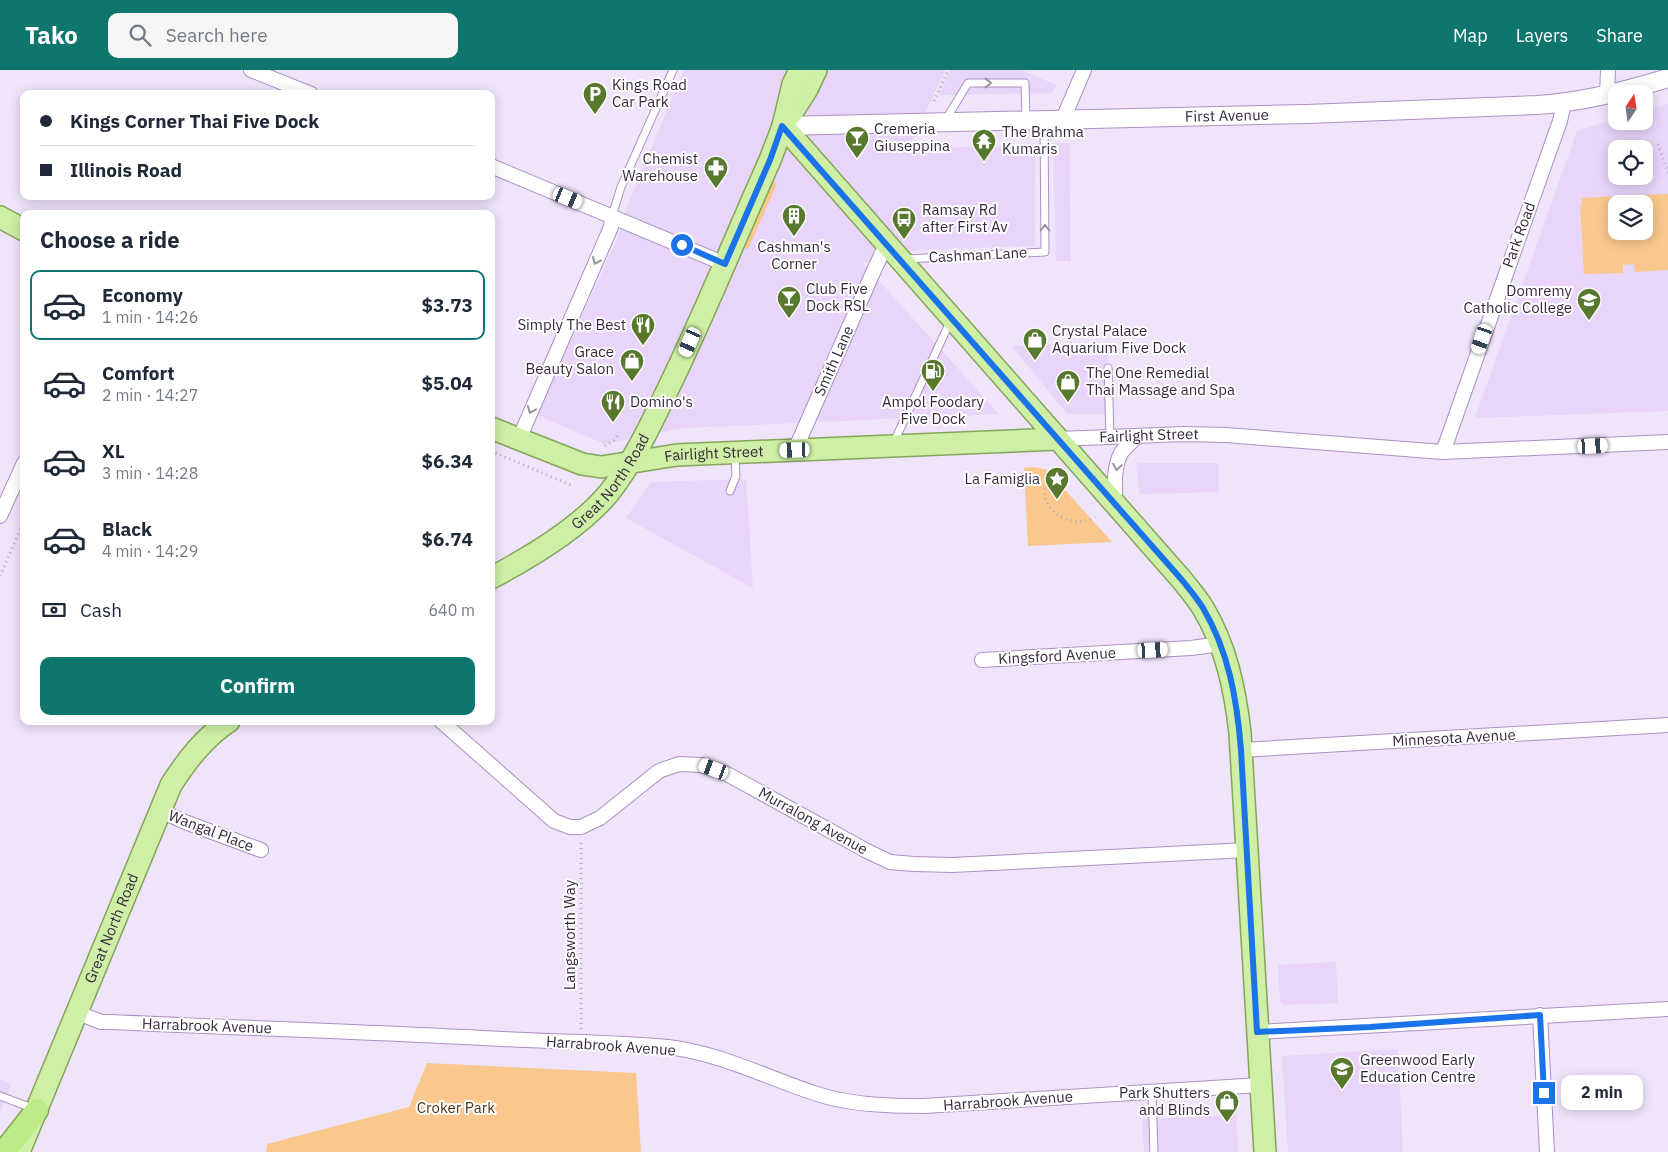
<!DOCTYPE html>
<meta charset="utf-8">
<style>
body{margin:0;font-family:"IBM Plex Sans",sans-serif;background:#f6f6f7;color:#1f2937;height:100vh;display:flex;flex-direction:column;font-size:19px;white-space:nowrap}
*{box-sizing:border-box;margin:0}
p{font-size:16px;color:#747a83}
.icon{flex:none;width:28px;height:28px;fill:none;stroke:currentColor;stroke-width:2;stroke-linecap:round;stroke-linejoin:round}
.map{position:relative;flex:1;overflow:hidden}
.panel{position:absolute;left:20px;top:140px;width:475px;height:515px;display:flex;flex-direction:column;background:#fff;border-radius:10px;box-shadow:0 2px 12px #0003}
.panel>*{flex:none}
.banner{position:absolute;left:20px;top:20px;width:475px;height:110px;border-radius:10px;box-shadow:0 2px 12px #0003;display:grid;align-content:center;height:110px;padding:0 20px;background:#fff}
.needle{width:32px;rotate:13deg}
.controls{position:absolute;left:1608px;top:15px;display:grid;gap:10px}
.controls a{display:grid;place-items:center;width:45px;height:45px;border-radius:10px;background:#fff;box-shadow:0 2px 12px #0003;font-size:25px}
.end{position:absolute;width:22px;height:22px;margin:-11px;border:6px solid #1a73e8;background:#fff;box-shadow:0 0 0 2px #fff}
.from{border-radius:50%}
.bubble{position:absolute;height:35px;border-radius:10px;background:#fff;box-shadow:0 2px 12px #0003;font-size:16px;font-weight:700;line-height:35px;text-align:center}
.car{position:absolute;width:15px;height:30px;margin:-15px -8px;border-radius:6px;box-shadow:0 0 4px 1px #0007;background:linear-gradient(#fff 24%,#345 0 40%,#fff 0 76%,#345 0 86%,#fff 0)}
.banner b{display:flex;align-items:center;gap:18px;height:48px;font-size:19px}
.banner b+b{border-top:1px solid #e0e1e3}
.banner i{width:12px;height:12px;background:#1f2937}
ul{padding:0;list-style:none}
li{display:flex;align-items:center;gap:15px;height:70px;margin:0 10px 8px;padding:0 10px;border:2px solid transparent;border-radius:10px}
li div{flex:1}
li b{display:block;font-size:19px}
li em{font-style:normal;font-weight:700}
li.selected{border-color:#0f766e}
li>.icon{width:45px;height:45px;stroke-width:1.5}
h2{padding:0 20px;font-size:22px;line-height:60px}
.pay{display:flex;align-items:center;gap:12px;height:55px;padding:0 20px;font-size:19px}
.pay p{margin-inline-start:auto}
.primary-button{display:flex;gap:10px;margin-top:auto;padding:10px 20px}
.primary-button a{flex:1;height:58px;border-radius:10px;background:#0f766e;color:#fff;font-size:20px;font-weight:700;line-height:58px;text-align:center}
header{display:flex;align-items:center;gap:30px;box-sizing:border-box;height:70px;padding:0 25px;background:#0f766e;color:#fff}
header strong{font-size:24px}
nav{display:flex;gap:28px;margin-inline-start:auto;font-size:18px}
.search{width:350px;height:45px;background:#f6f6f7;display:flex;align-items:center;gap:12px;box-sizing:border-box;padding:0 18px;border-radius:10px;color:#747a83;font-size:19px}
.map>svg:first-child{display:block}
.built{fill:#e8d5f9;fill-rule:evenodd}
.green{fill:#fac78d}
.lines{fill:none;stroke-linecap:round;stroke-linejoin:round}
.service-casing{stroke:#ac90c3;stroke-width:9}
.minor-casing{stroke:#ac90c3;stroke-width:16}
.tertiary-casing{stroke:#ac90c3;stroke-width:20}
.primary-casing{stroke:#84a45a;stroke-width:24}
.trunk-casing{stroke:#84a45a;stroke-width:25}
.path{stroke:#b5aabf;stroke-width:3;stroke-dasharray:1 4;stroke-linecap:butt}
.service{stroke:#fff;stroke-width:7}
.minor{stroke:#fff;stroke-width:14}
.tertiary{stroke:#fff;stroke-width:18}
.primary{stroke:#ceefa5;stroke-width:21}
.trunk{stroke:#beea87;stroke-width:22}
.oneway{stroke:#9a949e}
.route{stroke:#1a73e8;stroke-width:6}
.labels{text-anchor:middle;stroke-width:4;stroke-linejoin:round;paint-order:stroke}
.poi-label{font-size:15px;fill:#352a3e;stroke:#fff;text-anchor:start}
.street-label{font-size:15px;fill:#352a3e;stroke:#fff}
.park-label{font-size:15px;fill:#503410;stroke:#fff}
</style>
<header>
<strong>Tako</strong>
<div class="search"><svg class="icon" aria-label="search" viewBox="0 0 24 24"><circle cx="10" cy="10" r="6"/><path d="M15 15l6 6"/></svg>Search here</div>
<nav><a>Map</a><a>Layers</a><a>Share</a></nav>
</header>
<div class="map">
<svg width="1668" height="1082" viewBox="0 0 1668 1082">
<rect width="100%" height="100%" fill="#efe4fa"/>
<path class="built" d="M684 0H945L909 78 1035 76V176L918 180 863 193 999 344 682 358 605 374 537 345 617 169 629 132Z
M950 0H1021L1056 15 1052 23 939 25Z
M1668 34V341L1475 348 1577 61 1616 49V51H1644V41ZM1616 79H1644V106H1616ZM1616 134H1644V161H1616Z
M1053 73H1069L1071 191H1056Z
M1108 273 1110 344H1067L1012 276Z
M1138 393H1218L1219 422 1140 424 1136 397Z
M746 409 753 518 626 448 651 412Z
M1336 892 1338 933 1284 935 1280 931 1278 895Z
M1398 979 1403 1082H1288L1282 986Z
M0 1009 11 1014 0 1043Z
M1236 1045 1238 1082H1144L1142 1049Z"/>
<path class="green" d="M773 112 777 114 748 179 744 177Z
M1668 124V200L1635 202 1634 194 1623 195V203L1584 204 1580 136 1582 135 1581 128 1620 126V134H1616V161H1644V134H1632V125Z
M1035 397 1047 400 1112 472 1028 476 1024 398Z
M427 993 636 1003 641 1082H266L267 1074 409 1037Z"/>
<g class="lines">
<defs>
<path id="service" d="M945 51 968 13H1025L1026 50
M612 146 621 117 673 0
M906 189 1045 182 1044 50
M1108 298 1110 367
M893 374 950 252
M730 421 736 406 735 385
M1152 1022 1154 1082
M0 1026 35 1039"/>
<g id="minor">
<path d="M251 0 311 24"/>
<path d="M1607 26 1608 0"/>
<path d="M1063 49 1084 0"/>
<path d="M491 96 725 194"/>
<path d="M519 369 611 157 612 146"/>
<path id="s1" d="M1058 369 1184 364 1226 365 1443 382 1668 372"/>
<path d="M795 380 875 198 886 175"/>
<path d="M1443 382 1560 51 1564 33"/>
<path d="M1115 435C1115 419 1113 398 1121 383 1125 377 1132 371 1138 366"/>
<path d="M0 446 24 393"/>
<path d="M982 590 1191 578 1221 574"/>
<path d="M441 651 554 751 570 757H581L600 748 659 701 679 694 702 695 727 704 867 781 890 792 914 794 952 795 1247 780"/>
<path d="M1241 680 1668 655"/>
<path d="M161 741 185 752 261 780"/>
<path d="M76 942 101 952H111C242 958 372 962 503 969 558 972 613 972 668 977 720 983 768 1008 817 1024 851 1035 888 1036 924 1036L1260 1015"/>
<path d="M1540 945 1547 1082"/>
<path d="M1257 962 1668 939"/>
</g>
<g id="tertiary">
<path id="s2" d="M783 56 1307 44 1537 35C1583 32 1625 21 1668 8"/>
</g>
<g id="primary">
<path d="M791 44 807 19 816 0"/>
<path d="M783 56 1182 510C1189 519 1197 528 1203 538 1226 576 1235 619 1240 663L1265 1082"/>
<path d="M0 147 24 160"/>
<path id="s3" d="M491 358 582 394 601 397 677 385 1058 369"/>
<path id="s4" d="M491 508C529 488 580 457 608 424 633 393 651 354 668 319 705 243 736 166 770 90L783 56 793 14 800 0"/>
<path id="s5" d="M19 1082 171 715C187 690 204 668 229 651"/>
</g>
<path id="trunk" d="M4 1082 37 1040"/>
</defs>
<use href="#service" class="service-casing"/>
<use href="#minor" class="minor-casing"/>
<use href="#tertiary" class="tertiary-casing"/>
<use href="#primary" class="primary-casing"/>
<use href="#trunk" class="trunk-casing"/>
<path class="path" d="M934 31 948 0
M1658 74 1668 103
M605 376 614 370 619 364
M491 381 573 416
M1056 402C1023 431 1070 464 1095 447
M0 506 24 451
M581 959V770"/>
<use href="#service" class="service"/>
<use href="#minor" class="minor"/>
<use href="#tertiary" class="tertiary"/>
<use href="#primary" class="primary"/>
<use href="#trunk" class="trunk"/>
</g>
<defs><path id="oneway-chevron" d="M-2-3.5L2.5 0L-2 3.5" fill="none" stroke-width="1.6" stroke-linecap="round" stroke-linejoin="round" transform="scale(1.25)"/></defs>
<g class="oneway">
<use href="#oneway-chevron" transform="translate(988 13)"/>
<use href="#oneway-chevron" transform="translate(1045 158) rotate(-90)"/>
<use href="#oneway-chevron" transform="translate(596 191) rotate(113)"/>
<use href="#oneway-chevron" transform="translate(531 340) rotate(113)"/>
<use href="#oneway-chevron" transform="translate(1117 397) rotate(99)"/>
</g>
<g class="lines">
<path class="route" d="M682 175 725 194 770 90 782 56 1182 510C1189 519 1197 528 1203 538 1229 582 1237 630 1241 680L1257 962 1370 957 1540 945 1544 1023"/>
</g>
<defs>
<symbol id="parking-pin" viewBox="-11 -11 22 30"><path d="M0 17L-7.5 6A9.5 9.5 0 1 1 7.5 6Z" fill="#58782e" stroke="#fff"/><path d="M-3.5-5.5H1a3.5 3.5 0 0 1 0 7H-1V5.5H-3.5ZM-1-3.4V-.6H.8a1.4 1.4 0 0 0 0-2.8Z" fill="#fff"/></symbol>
<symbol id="bar-pin" viewBox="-11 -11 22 30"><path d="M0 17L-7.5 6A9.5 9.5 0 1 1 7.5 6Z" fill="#58782e" stroke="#fff"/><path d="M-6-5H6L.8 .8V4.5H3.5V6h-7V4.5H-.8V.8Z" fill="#fff"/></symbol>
<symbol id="temple-pin" viewBox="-11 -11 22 30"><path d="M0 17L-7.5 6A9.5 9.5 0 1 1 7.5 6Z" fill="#58782e" stroke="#fff"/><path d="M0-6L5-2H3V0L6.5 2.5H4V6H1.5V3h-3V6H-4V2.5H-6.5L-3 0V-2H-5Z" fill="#fff"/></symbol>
<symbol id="pharmacy-pin" viewBox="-11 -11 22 30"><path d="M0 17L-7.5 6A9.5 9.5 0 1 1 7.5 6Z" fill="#58782e" stroke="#fff"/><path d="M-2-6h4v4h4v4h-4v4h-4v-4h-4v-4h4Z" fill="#fff"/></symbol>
<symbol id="building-pin" viewBox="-11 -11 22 30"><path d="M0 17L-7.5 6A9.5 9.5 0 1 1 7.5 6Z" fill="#58782e" stroke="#fff"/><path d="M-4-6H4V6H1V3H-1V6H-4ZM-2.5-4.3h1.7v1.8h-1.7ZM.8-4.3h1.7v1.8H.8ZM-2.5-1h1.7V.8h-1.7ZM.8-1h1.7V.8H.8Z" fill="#fff"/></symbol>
<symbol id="bus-pin" viewBox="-11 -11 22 30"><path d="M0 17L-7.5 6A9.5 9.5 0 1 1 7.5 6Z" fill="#58782e" stroke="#fff"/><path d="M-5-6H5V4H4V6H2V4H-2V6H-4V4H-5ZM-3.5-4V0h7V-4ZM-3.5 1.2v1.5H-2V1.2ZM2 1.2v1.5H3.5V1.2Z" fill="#fff"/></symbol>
<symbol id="school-pin" viewBox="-11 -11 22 30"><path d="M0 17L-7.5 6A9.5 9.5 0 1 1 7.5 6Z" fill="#58782e" stroke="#fff"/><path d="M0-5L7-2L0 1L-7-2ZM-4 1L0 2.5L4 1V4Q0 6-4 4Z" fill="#fff"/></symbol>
<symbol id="restaurant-pin" viewBox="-11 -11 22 30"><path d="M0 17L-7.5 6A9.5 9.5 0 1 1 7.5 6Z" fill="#58782e" stroke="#fff"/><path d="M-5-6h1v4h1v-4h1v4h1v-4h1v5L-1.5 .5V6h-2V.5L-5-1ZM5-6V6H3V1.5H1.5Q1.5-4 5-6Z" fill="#fff"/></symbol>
<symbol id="shop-pin" viewBox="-11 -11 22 30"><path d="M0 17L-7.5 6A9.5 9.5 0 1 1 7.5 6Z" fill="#58782e" stroke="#fff"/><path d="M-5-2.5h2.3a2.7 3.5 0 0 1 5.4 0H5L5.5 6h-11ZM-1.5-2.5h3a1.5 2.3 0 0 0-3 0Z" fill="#fff"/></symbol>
<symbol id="fuel-pin" viewBox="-11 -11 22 30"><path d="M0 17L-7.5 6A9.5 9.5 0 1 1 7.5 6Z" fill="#58782e" stroke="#fff"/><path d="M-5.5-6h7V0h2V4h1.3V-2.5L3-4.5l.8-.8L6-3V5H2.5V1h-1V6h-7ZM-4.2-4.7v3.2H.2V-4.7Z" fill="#fff"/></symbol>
<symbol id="sight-pin" viewBox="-11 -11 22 30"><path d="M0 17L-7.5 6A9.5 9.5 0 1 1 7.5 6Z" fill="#58782e" stroke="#fff"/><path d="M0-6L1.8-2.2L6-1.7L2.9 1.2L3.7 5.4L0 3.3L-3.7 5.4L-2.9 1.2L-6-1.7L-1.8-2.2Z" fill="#fff"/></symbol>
</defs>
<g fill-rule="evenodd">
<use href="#parking-pin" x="581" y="10" width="28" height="38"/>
<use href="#bar-pin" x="843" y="54" width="28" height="38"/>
<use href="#temple-pin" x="970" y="57" width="28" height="38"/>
<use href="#pharmacy-pin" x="702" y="84" width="28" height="38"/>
<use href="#building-pin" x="780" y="132" width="28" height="38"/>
<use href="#bus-pin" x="890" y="135" width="28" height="38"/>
<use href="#bar-pin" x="775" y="214" width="28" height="38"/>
<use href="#school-pin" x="1575" y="216" width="28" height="38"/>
<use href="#restaurant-pin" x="629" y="241" width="28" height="38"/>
<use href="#shop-pin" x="1021" y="256" width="28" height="38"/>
<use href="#shop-pin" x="618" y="277" width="28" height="38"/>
<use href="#fuel-pin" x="919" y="287" width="28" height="38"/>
<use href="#shop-pin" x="1054" y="298" width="28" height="38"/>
<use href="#restaurant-pin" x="599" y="318" width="28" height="38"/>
<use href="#sight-pin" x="1043" y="395" width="28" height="38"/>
<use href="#school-pin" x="1328" y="985" width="28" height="38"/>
<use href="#shop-pin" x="1213" y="1018" width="28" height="38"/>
</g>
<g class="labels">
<g class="poi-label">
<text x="612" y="20">Kings Road<tspan x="612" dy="17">Car Park</tspan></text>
<text x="874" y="64">Cremeria<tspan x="874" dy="17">Giuseppina</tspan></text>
<text x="1002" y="67">The Brahma<tspan x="1002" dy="17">Kumaris</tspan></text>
<text x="698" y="94" text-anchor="end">Chemist<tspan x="698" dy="17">Warehouse</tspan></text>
<text x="922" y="145">Ramsay Rd<tspan x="922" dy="17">after First Av</tspan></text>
<text x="794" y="182" text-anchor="middle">Cashman's<tspan x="794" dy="17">Corner</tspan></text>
<text x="806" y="224">Club Five<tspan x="806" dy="17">Dock RSL</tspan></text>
<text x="1572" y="226" text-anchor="end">Domremy<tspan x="1572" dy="17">Catholic College</tspan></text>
<text x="626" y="260" text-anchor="end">Simply The Best</text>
<text x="1052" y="266">Crystal Palace<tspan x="1052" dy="17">Aquarium Five Dock</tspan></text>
<text x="614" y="287" text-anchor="end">Grace<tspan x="614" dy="17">Beauty Salon</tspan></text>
<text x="1086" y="308">The One Remedial<tspan x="1086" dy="17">Thai Massage and Spa</tspan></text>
<text x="630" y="337">Domino's</text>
<text x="933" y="337" text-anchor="middle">Ampol Foodary<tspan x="933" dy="17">Five Dock</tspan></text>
<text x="1040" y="414" text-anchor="end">La Famiglia</text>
<text x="1360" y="995">Greenwood Early<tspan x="1360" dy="17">Education Centre</tspan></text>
<text x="1210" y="1028" text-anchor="end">Park Shutters<tspan x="1210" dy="17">and Blinds</tspan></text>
</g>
<g class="street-label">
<text dy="5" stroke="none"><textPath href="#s2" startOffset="444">First Avenue</textPath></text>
<text transform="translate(1519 165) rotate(-70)" y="5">Park Road</text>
<text transform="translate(978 185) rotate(-3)" y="5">Cashman Lane</text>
<text transform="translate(834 291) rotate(-66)" y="5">Smith Lane</text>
<text dy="5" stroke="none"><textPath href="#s1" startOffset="91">Fairlight Street</textPath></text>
<text dy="5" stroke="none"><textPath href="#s3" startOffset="231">Fairlight Street</textPath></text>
<text dy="5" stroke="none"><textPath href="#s4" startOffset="156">Great North Road</textPath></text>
<text transform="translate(1057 586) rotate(-3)" y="5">Kingsford Avenue</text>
<text transform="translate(1454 668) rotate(-3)" y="5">Minnesota Avenue</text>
<text transform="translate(813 751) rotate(29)" y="5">Murralong Avenue</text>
<text transform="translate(211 761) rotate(21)" y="5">Wangal Place</text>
<text dy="5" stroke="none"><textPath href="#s5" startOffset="242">Great North Road</textPath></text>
<text transform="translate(570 865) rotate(-90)" y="5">Langsworth Way</text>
<text transform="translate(207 956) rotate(2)" y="5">Harrabrook Avenue</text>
<text transform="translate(611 976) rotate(4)" y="5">Harrabrook Avenue</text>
<text transform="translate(1008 1031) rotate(-4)" y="5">Harrabrook Avenue</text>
</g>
<g class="park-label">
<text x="456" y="1043">Croker Park</text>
</g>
</g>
</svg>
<div class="controls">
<a><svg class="needle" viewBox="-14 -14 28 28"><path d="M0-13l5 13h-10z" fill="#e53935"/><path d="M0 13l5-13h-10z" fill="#747a83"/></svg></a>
<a><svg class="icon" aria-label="locate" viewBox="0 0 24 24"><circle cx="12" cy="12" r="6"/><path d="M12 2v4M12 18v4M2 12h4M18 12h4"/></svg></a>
<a><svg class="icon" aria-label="layers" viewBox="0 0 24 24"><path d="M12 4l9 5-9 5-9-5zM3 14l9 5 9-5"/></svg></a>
</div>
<i class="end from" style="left:682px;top:175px"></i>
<i class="end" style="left:1544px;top:1023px"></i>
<div class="bubble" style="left:1561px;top:1005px;width:82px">2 min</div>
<i class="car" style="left:568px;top:128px;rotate:112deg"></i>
<i class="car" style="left:1482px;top:269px;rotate:199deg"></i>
<i class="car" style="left:690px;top:272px;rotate:204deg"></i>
<i class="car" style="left:1593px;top:376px;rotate:87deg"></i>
<i class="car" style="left:795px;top:380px;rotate:268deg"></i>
<i class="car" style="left:1153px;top:580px;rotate:87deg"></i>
<i class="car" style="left:714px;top:699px;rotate:291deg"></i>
<div class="banner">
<b><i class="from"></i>Kings Corner Thai Five Dock</b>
<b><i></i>Illinois Road</b>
</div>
<section class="panel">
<h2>Choose a ride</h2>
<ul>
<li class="selected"><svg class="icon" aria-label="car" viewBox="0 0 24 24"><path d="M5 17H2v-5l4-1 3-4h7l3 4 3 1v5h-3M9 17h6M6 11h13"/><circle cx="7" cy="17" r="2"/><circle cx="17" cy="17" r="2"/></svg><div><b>Economy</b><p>1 min · 14:26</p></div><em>$3.73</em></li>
<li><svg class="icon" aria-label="car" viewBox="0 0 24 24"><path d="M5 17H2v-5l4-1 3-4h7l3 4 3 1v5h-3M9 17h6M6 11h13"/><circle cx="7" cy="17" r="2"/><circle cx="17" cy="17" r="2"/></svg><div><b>Comfort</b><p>2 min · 14:27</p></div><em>$5.04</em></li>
<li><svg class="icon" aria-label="car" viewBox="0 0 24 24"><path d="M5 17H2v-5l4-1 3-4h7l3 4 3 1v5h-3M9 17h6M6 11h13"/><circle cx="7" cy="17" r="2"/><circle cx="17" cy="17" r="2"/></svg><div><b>XL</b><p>3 min · 14:28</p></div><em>$6.34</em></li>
<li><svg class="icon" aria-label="car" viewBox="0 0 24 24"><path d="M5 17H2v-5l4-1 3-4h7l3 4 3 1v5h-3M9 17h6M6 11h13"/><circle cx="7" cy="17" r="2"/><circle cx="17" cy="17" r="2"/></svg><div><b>Black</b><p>4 min · 14:29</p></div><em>$6.74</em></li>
</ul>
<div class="pay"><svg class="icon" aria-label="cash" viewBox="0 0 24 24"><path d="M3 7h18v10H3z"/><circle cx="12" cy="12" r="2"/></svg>Cash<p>640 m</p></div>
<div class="primary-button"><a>Confirm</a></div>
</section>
</div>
